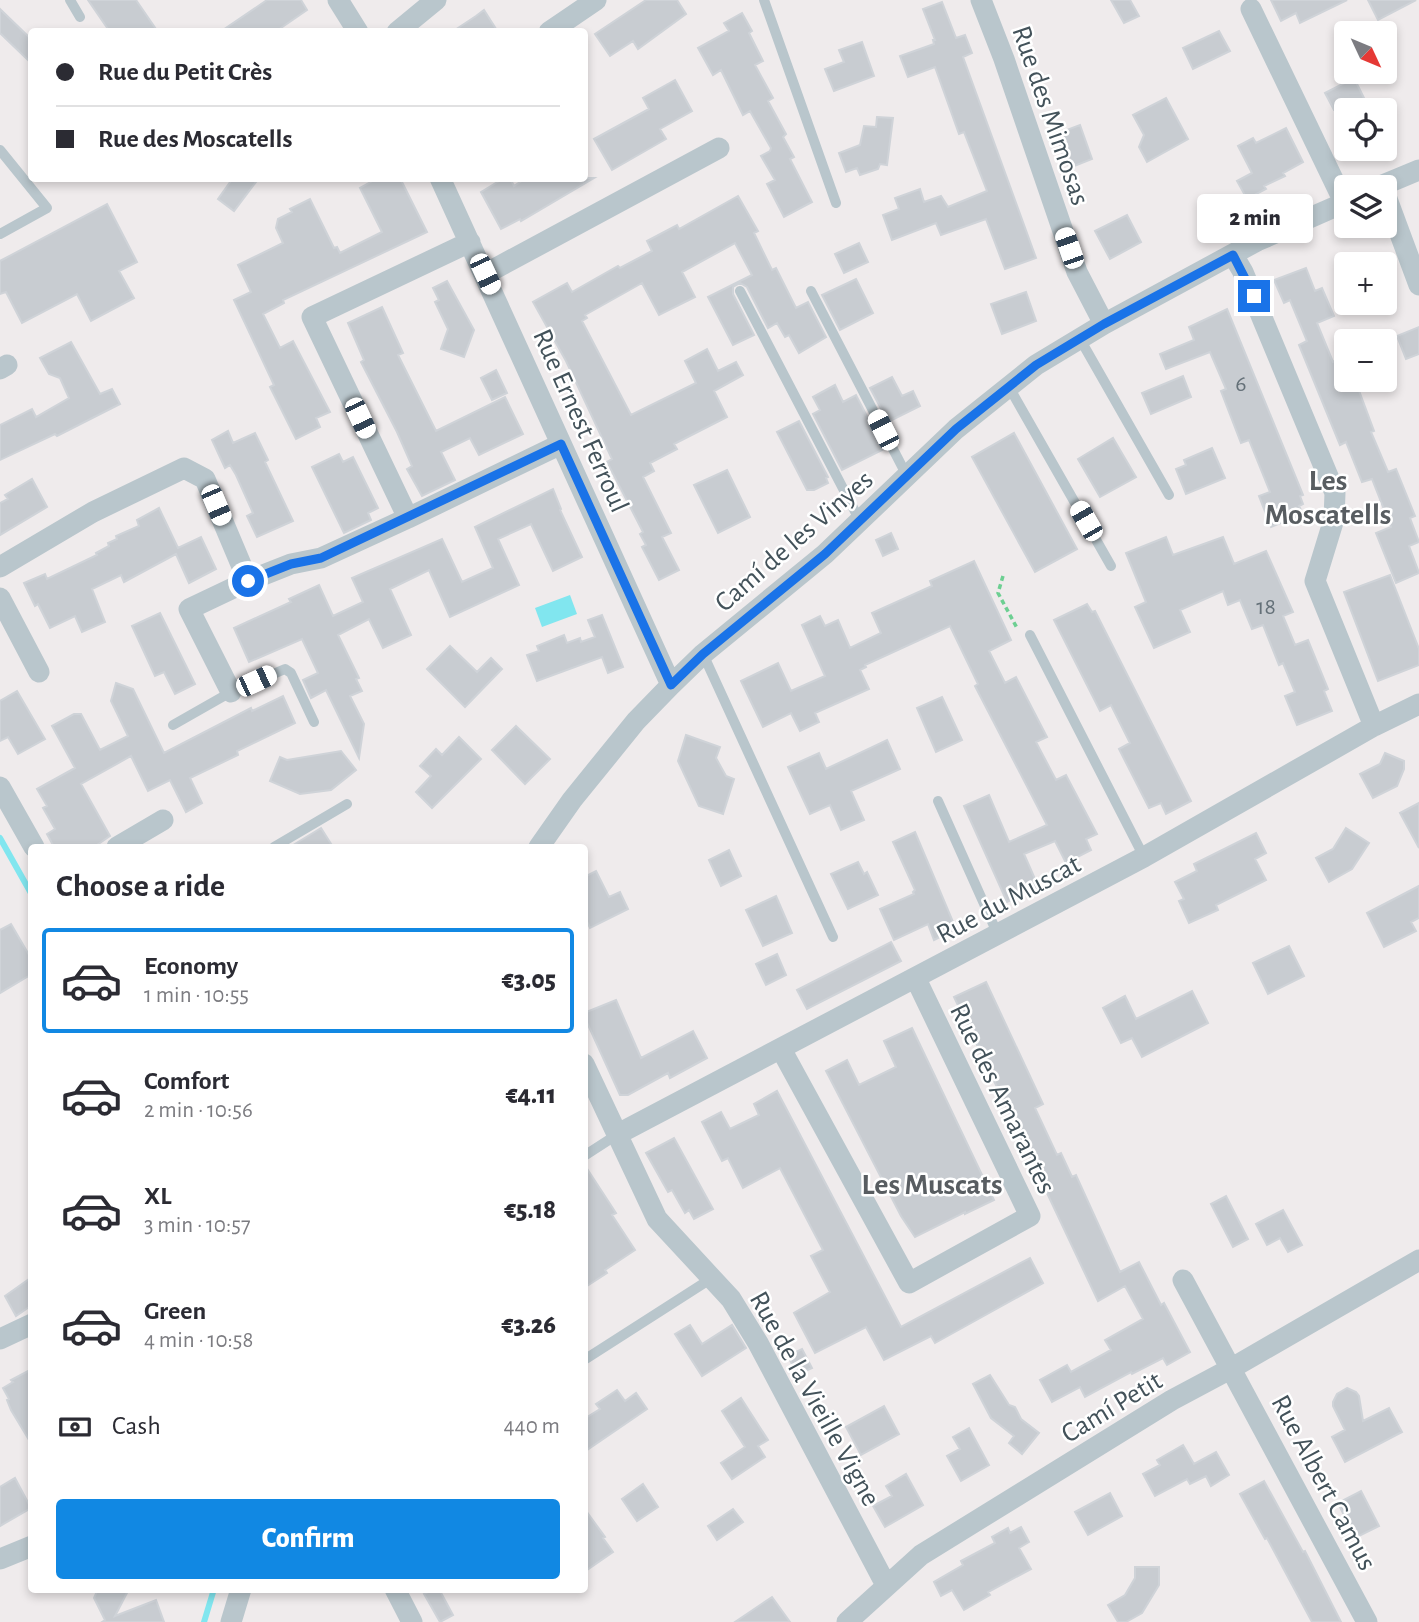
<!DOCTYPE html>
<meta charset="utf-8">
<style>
body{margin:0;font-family:"Alegreya Sans",sans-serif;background:#f2f2f3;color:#2b2b33;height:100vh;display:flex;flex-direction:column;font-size:26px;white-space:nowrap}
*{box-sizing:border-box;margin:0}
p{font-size:23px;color:#7c7c81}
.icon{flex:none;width:38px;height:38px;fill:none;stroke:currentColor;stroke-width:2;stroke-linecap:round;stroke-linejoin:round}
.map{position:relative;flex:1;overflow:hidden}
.sheet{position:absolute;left:28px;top:844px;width:560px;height:749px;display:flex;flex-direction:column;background:#fff;border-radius:7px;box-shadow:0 4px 10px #0003}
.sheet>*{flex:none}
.guide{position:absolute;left:28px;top:28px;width:560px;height:154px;border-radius:7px;box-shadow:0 4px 10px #0003;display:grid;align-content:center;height:154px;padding:0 28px;background:#fff}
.needle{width:46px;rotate:134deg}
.controls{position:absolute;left:1334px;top:21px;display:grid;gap:14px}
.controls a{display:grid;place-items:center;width:63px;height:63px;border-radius:7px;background:#fff;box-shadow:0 4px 10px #0003;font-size:35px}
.end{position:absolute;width:32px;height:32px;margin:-16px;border:9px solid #1a73e8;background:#fff;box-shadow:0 0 0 4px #fff}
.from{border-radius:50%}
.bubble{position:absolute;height:49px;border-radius:7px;background:#fff;box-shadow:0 4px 10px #0003;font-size:23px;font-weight:800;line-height:49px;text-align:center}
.car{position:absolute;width:21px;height:42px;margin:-21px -10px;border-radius:9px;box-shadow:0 0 5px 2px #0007;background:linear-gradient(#fff 24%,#345 0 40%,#fff 0 76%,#345 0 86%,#fff 0)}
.guide b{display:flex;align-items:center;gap:24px;height:66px;font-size:26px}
.guide b+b{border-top:2px solid #e1e1e2}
.guide i{width:18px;height:18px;background:#2b2b33}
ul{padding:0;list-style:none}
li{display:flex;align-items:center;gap:21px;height:105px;margin:0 14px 10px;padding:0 14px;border:4px solid transparent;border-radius:7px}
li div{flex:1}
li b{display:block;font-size:26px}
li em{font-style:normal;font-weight:800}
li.on{border-color:#1188e3}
li>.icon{width:63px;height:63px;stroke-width:1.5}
h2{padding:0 28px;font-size:32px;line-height:84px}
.pay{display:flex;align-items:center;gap:18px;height:77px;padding:0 28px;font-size:26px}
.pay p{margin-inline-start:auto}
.primary-button{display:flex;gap:14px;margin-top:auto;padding:14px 28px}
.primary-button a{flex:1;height:80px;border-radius:7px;background:#1188e3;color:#fff;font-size:28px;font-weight:800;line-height:80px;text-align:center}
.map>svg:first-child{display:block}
.water{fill:#81e6ef}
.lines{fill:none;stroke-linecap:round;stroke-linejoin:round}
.stream{stroke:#81e6ef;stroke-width:6}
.building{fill:#c8ccd1;stroke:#cfd3d8;stroke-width:2}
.path{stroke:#6dcf92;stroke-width:3.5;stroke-dasharray:5 3.5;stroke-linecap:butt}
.lane{stroke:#b9c6cc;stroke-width:10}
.street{stroke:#b9c6cc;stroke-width:21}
.route{stroke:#1a73e8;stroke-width:9}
.labels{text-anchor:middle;stroke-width:5;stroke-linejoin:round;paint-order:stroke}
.number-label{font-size:24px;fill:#647078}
.street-label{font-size:28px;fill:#43525a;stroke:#fff}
.neighbourhood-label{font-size:30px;font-weight:bold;fill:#585d61;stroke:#fff}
</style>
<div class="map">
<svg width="1419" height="1622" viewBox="0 0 1419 1622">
<rect width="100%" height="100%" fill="#efebec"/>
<path class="water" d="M570 595 577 614 542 627 535 608Z"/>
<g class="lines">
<path class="stream" d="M0 838 32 895
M204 1622 214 1589"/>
</g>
<path class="building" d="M88 0H136L158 32H110Z
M267 0H301L307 10 275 32H220Z
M646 0H677L686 14 638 49 633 41 610 56 595 34Z
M1111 0H1130L1139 16 1124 23Z
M1271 0H1347L1300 23 1296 13 1281 21Z
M1368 0H1416L1378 20Z
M942 2 956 38 965 35 972 53 963 57 1036 258 1005 269 986 219 941 235 936 223 892 240 883 215 899 209 895 198 920 189 924 202 941 196 948 207 987 191 964 132 959 134 935 67 908 77 900 56 934 44 933 40H935L923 9Z
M0 9 32 40V64L0 33Z
M484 10 498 32H452L476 16Z
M742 13 752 31 749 33 763 61 755 65 773 98 768 101 786 134 783 137 794 157 790 159 812 202 784 217 767 184 775 180 761 156 770 151 771 148 750 111 743 115 721 70 713 75 698 48 729 31 724 23Z
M1219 31 1230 51 1193 69 1183 48Z
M862 42 874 76 834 91 825 69 844 62 839 50Z
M1354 78 1368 106 1359 110H1334L1325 93Z
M675 80 692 111 660 129 666 139 612 170 594 139 649 109 643 98Z
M1166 98 1188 139 1147 162 1139 147 1144 135 1133 115Z
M877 117 893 118 887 165 880 164 878 169 860 175 857 168 846 172 839 153 860 145 864 126 876 127Z
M1080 125 1092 159 1072 167 1066 164 1056 134Z
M1286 128 1303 162 1283 173 1285 176 1264 186 1266 189 1247 199 1237 181 1252 173 1238 146 1253 138 1256 143Z
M233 178H259L234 211 218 199Z
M378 178H400L427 232 283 300 284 303 263 314 280 348 293 341 330 412 316 418 320 427 296 439 270 387 274 385 234 300 251 292 238 265 283 243 276 228 278 219 292 212 290 209 310 199 334 248 337 247 340 253 382 232 360 188Z
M504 178H510L514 186 526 178H594L521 221 520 219 501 229 481 192Z
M738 196 758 231 754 233 772 270 776 268 796 308 808 302 826 337 799 353 789 335 785 337 777 323 768 328 747 287 740 283 733 287V294L754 335 733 345 708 297 752 275 735 243 682 272 695 297 659 315 642 283 585 315 587 318 582 321 631 415 696 383 685 361 707 349 718 371 736 362 743 375 714 391 727 417 674 444 677 449 650 463 654 471 643 477 671 533 662 537 679 570 659 580 642 547 646 545 640 534 643 532 607 462 612 459 566 361 533 302 567 283 572 292 618 266 620 268 652 251 647 241 677 225 679 229Z
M107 204 137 262 119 271 134 298 91 321 77 294 22 323 6 292 0 294V261Z
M1127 215 1141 242 1110 259 1095 231Z
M859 243 868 262 844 273 835 254Z
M1306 268 1315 291 1322 288 1334 316 1317 323 1333 362 1346 357V383L1355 380 1374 431 1371 432 1388 472 1396 469 1415 516 1410 518 1419 542 1409 546 1419 573 1396 583 1376 533 1391 527 1372 479 1362 482 1346 442 1340 445 1299 345 1307 341 1290 300 1284 303 1274 280Z
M856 279 873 313 840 330 822 295Z
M447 281 474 330 464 357 441 349 448 329 435 302 439 300 433 288Z
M1026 292 1036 321 1002 334 991 304Z
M382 307 403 353 398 355 436 431 505 397 523 434 479 455 470 438 441 452 455 480 422 496 407 469 412 466 397 432 361 362 364 360 348 323Z
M1227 309 1303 495 1300 496 1303 504 1299 506 1303 514 1271 527 1259 496 1270 492 1249 440 1241 443 1221 391 1226 389 1210 352 1166 369 1160 354 1194 340 1189 327Z
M1419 327V354L1406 359 1397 336Z
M71 342 100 394 112 389 120 404 57 436 55 434 0 460V425L32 409 36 417 69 398 60 378 49 374 40 358Z
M496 370 507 393 492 400 481 378Z
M1183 376 1191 397 1151 414 1142 393Z
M892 377 902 396 913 391 920 406 888 422 870 388Z
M835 385 843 402 856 395 884 449 842 470 813 414 820 410 813 397Z
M799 421 828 477 826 478 828 483 814 490H807L777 432Z
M228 431 233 443 255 433 268 460 265 462 293 521 257 537 247 516 253 513 236 475 230 465 225 468 212 440Z
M1014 433 1077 549 1035 572 972 457Z
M1113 438 1136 477 1100 497 1078 459Z
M1212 448 1225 478 1186 494 1176 469 1186 465 1184 460Z
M339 454 343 462 353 457 378 508 368 513 371 520 344 533 312 467Z
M727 470 750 517 718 533 694 485Z
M32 479 47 507 0 535V503L8 499 5 495Z
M553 489 561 509 560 510 582 557 553 571 531 524 498 539 519 585 450 617 429 570 390 589 411 635 383 648 369 619 338 635 359 678 356 679 362 691 350 696 364 724 359 758 326 690 311 698 303 680 318 673 302 639 249 662 234 628 291 602 289 599 319 585 333 616 363 602 352 578 442 539 462 582 493 568 475 527Z
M159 508 178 548 201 537 216 569 189 583 176 554 124 582 121 575 92 589 105 622 82 632 75 616 50 628 38 604 35 606 24 583 45 574 47 579 97 555 96 553 109 546 108 543 117 539 116 536 139 526 137 520Z
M891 533 898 549 883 556 876 540Z
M1166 537 1173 555 1223 537 1234 564 1266 551 1293 612 1283 616 1295 645 1308 640 1328 689 1324 691 1332 711 1297 725 1285 696 1295 692 1283 663 1279 665 1263 625 1252 629 1240 600 1228 605 1223 591 1180 610 1190 632 1154 648 1135 607 1146 602 1126 553Z
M974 561 1011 640 989 651 1005 683 1016 677 1047 737 1036 742 1056 780 1066 775 1097 834 1086 839 1091 850 1066 863 1055 841 1024 854 1039 888 1007 902 964 806 989 795 1009 842 1047 825 975 686 978 684 950 626 865 665 866 667 860 670 869 689 815 713 819 722 800 731 791 713 763 727 741 681 778 663 791 691 825 676 802 625 820 616 825 626 838 620 850 648 881 633 872 613 932 586 930 581Z
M1390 575 1419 649V665L1378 681 1344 592Z
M1087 604 1092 612 1095 611 1191 801 1166 814 1161 803 1149 808 1119 749 1130 743 1111 705 1100 711 1054 620Z
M160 613 195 684 175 694 164 672 155 676 132 626Z
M602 615 623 667 608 673 602 657 537 681 527 655 539 651 537 646 564 635 567 643 580 638 581 642 595 637 588 620Z
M450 646 477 672 491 658 502 669 465 707 427 669Z
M116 683 133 689 164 753 251 708 252 711 283 696 295 723 237 751 238 755 190 778 202 803 186 812 170 780 148 791 131 756 81 784 110 836 94 847H54L47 834 55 829 43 808 47 806 37 789 75 768 52 726 74 714H81L100 750 128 736 111 701Z
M17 691 45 739 18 754 8 737 0 741V701Z
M942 697 962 740 936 752 917 708Z
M516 726 550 759 525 784 492 750Z
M686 735 720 747 716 758 726 776 734 779 723 814 699 806 678 761Z
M459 737 481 759 432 808 416 792 431 776 420 766 436 749 442 755Z
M887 740 900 769 851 791 864 820 841 830 830 805 810 814 788 767 819 753 826 769Z
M341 751 356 770 331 790 300 794 270 781 280 757 287 760Z
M1385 753 1404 761V769L1397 786 1373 798 1360 774 1380 764Z
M1419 803V848L1400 813Z
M321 828 333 847H290Z
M1346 828 1369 843 1352 869 1329 882 1316 858 1333 849Z
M915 832 956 929 934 940 928 924 894 940 880 909 914 894 913 892 915 890 893 842Z
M1256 833 1266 853 1255 859 1266 880 1216 905 1218 910 1189 923 1179 901 1184 899 1175 882 1197 871 1194 864Z
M729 850 741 876 721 886 709 860Z
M858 862 864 874 867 872 878 895 848 909 831 874Z
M596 871 609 897 620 892 628 909 590 928 584 915V877Z
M1419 886V918L1411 922 1416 931 1384 947 1367 913Z
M776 896 792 933 763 946 746 910Z
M11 924 32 960V974L0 993V930Z
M891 942 901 961 807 1009 797 990Z
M1289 946 1304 976 1268 994 1253 963Z
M777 954 786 975 766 985 756 964Z
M986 982 1043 1104 1035 1108 1057 1155 1061 1153 1072 1177 1076 1175 1120 1272 1139 1262 1161 1305 1164 1303 1190 1352 1167 1365 1163 1358 1132 1374 1131 1372 1085 1397 1080 1387 1052 1402 1040 1380 1067 1365 1071 1372 1111 1350 1105 1340 1143 1319 1125 1286 1098 1301 978 1047 954 997Z
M1192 991 1208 1023 1142 1057 1132 1038 1121 1043 1103 1008 1125 996 1136 1019Z
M616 1000 641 1058 693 1031 707 1058 670 1078 668 1073 628 1095H620L584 1016V1013Z
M912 1028 994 1200 965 1214V1212L915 1237 901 1216 826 1071 847 1060 859 1085 896 1067 884 1041Z
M777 1091 901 1327 1030 1258 1043 1283 935 1343 931 1336 884 1360 866 1327 815 1353 794 1313 830 1292 811 1256 823 1250 780 1168 743 1188 728 1158 722 1161 702 1122 721 1112 730 1129 759 1115 754 1104Z
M674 1138 713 1209 694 1219 689 1210 685 1213 672 1190 668 1192 646 1153Z
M584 1164 616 1213 612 1215 635 1250 605 1270 607 1273 584 1288Z
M1226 1196 1248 1239 1233 1247 1211 1204Z
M1283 1210 1302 1245 1288 1252 1280 1238 1267 1245 1256 1224Z
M32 1277V1305L16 1316 5 1296Z
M690 1325 702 1344 732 1325 746 1348 702 1376 675 1334Z
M802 1349 812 1368 797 1375 788 1356Z
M32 1369V1445L11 1410 7 1400 9 1399 3 1388 13 1382 11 1380Z
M990 1375 1009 1405 1015 1407 1021 1419 1039 1433 1022 1454 1009 1443 1014 1436 991 1418 973 1384Z
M1347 1388 1356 1392 1359 1396 1363 1421 1389 1408 1402 1432 1345 1462 1332 1437 1345 1430 1333 1406V1402L1337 1394Z
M617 1390 625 1401 636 1393 647 1409 584 1452V1419L600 1409 596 1404Z
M741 1398 768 1440 758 1446 765 1457 732 1479 721 1463 745 1447 722 1411Z
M884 1406 899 1434 861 1455 846 1427Z
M969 1428 989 1465 961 1481 947 1456 960 1449 953 1437Z
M1183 1445 1194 1464 1216 1452 1229 1475 1211 1486 1206 1476 1190 1484 1187 1479 1155 1496 1143 1474 1160 1465 1157 1460Z
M906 1474 923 1505 885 1527 873 1506 892 1496 886 1486Z
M15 1478 31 1508 0 1526V1487Z
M1264 1481 1303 1552 1305 1551 1341 1622H1312L1267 1538 1265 1539 1240 1494Z
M643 1484 658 1507 637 1521 622 1499Z
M1361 1491 1379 1526 1355 1538 1338 1503Z
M1110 1493 1122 1516 1088 1535 1075 1512Z
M584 1508 605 1537 603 1538 613 1552 584 1572Z
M733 1509 743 1522 717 1540 708 1526Z
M1021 1527 1029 1542 1019 1548 1031 1569 988 1592 990 1595 964 1610 952 1590 941 1596 934 1582 963 1565 961 1561 995 1543 992 1537 1008 1528 1010 1533Z
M1135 1567H1159V1585L1142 1613 1126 1622H1118L1108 1605 1125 1595 1135 1578Z
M98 1589H129L115 1616 156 1600 164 1622H102L105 1620 94 1598Z
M434 1589H439L453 1615 440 1622 424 1594Z
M772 1597 790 1622H735Z"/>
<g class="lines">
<path class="path" d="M1003 576 998 593 1017 628"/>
<path class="lane" d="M70 0 80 17
M764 0 836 203
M0 150 47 208 0 234
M740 291 860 521
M811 291 907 476
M1080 339 1169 495
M1009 387 1111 566
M1030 635 1144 857
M703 654 833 937
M173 725 231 692 285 669 291 673 314 722
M938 801 998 935
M274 847 347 804
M584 1156 618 1134
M584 1360 712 1278"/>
<path class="street" d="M338 0 358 32
M981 0 1004 59 1077 272 1104 324
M1251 9 1344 202
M397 32 436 0
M549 32 596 0
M440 178 671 685
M1378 187 1419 170
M1384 191 1419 285
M470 242 312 317 408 518 561 444
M1233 255 1243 272 1335 493 1334 519 1315 581 1374 726
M485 274 719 148
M0 369 7 365
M0 567 93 512 184 468 205 479 248 581
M0 598 39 672
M231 692 189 609 248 581 291 564 321 558 408 518
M0 787 34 847
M117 847 163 820
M539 847 572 800 636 721 671 685 703 654 825 554 956 429 1036 365 1104 324 1257 241 1346 202
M781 1049 909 1283 1030 1216 916 979
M584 1064 657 1219 731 1299 758 1343 886 1585
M618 1134 1144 857 1374 726 1419 704
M1183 1280 1367 1622
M0 1339 32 1324
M0 1559 32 1546
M395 1589 412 1622
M231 1622 241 1589
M847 1622 921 1555 1172 1400 1232 1368 1419 1260"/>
</g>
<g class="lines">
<path class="route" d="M248 581 291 564 321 558 561 444 671 685 703 654 825 554 956 429 1036 365 1104 324 1233 255 1254 296"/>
</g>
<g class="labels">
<g class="number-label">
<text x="1241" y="391">6</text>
<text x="1266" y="614">18</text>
</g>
<g class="street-label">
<text transform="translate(1052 115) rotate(71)" y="10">Rue des Mimosas</text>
<text transform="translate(582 420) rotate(66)" y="10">Rue Ernest Ferroul</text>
<text transform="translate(793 540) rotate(-41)" y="10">Camí de les Vinyes</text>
<text transform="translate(1008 898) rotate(-28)" y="10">Rue du Muscat</text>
<text transform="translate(1004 1098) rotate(64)" y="10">Rue des Amarantes</text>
<text transform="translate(816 1398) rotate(61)" y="10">Rue de la Vieille Vigne</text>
<text transform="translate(1111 1406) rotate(-31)" y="10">Camí Petit</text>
<text transform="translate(1325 1482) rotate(62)" y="10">Rue Albert Camus</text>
</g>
<g class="neighbourhood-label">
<text x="1328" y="490">Les<tspan x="1328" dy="34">Moscatells</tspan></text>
<text x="932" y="1194">Les Muscats</text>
</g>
</g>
</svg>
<div class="controls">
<a><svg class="needle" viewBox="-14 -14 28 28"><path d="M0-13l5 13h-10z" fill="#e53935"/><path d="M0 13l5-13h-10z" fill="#7c7c81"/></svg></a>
<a><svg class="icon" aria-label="locate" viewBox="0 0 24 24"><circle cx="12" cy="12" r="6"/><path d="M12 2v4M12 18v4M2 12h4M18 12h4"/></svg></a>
<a><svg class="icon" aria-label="layers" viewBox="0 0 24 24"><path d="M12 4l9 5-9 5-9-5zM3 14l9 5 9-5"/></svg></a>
<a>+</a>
<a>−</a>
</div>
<i class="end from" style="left:248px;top:581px"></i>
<i class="end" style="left:1254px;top:296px"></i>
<div class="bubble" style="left:1197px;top:194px;width:116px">2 min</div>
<i class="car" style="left:1069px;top:248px;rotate:341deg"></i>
<i class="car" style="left:485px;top:274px;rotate:155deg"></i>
<i class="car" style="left:360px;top:418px;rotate:155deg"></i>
<i class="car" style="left:883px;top:430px;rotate:333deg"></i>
<i class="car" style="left:216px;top:505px;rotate:157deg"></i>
<i class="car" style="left:1086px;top:521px;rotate:330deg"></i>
<i class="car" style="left:256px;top:681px;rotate:65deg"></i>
<div class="guide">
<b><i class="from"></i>Rue du Petit Crès</b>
<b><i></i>Rue des Moscatells</b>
</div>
<section class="sheet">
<h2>Choose a ride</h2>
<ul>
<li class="on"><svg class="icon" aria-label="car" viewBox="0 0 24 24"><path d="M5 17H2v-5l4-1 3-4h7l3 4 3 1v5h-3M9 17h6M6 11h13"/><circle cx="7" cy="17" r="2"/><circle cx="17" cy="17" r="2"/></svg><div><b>Economy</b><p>1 min · 10:55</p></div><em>€3.05</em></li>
<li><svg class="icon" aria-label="car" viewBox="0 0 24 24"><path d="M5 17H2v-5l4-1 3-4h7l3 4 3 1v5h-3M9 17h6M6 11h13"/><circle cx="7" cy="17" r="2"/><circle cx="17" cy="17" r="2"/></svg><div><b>Comfort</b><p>2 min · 10:56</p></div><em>€4.11</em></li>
<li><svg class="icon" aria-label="car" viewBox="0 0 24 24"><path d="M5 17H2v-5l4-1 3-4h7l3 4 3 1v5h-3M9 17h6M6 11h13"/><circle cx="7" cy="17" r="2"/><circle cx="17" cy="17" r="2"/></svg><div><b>XL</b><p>3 min · 10:57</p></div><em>€5.18</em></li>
<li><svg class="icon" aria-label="car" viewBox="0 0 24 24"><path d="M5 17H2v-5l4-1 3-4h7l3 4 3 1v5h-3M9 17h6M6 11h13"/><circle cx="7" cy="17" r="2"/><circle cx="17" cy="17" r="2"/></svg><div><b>Green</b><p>4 min · 10:58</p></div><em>€3.26</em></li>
</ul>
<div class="pay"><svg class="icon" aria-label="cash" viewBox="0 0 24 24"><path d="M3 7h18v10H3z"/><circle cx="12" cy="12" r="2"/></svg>Cash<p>440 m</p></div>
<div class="primary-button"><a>Confirm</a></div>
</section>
</div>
